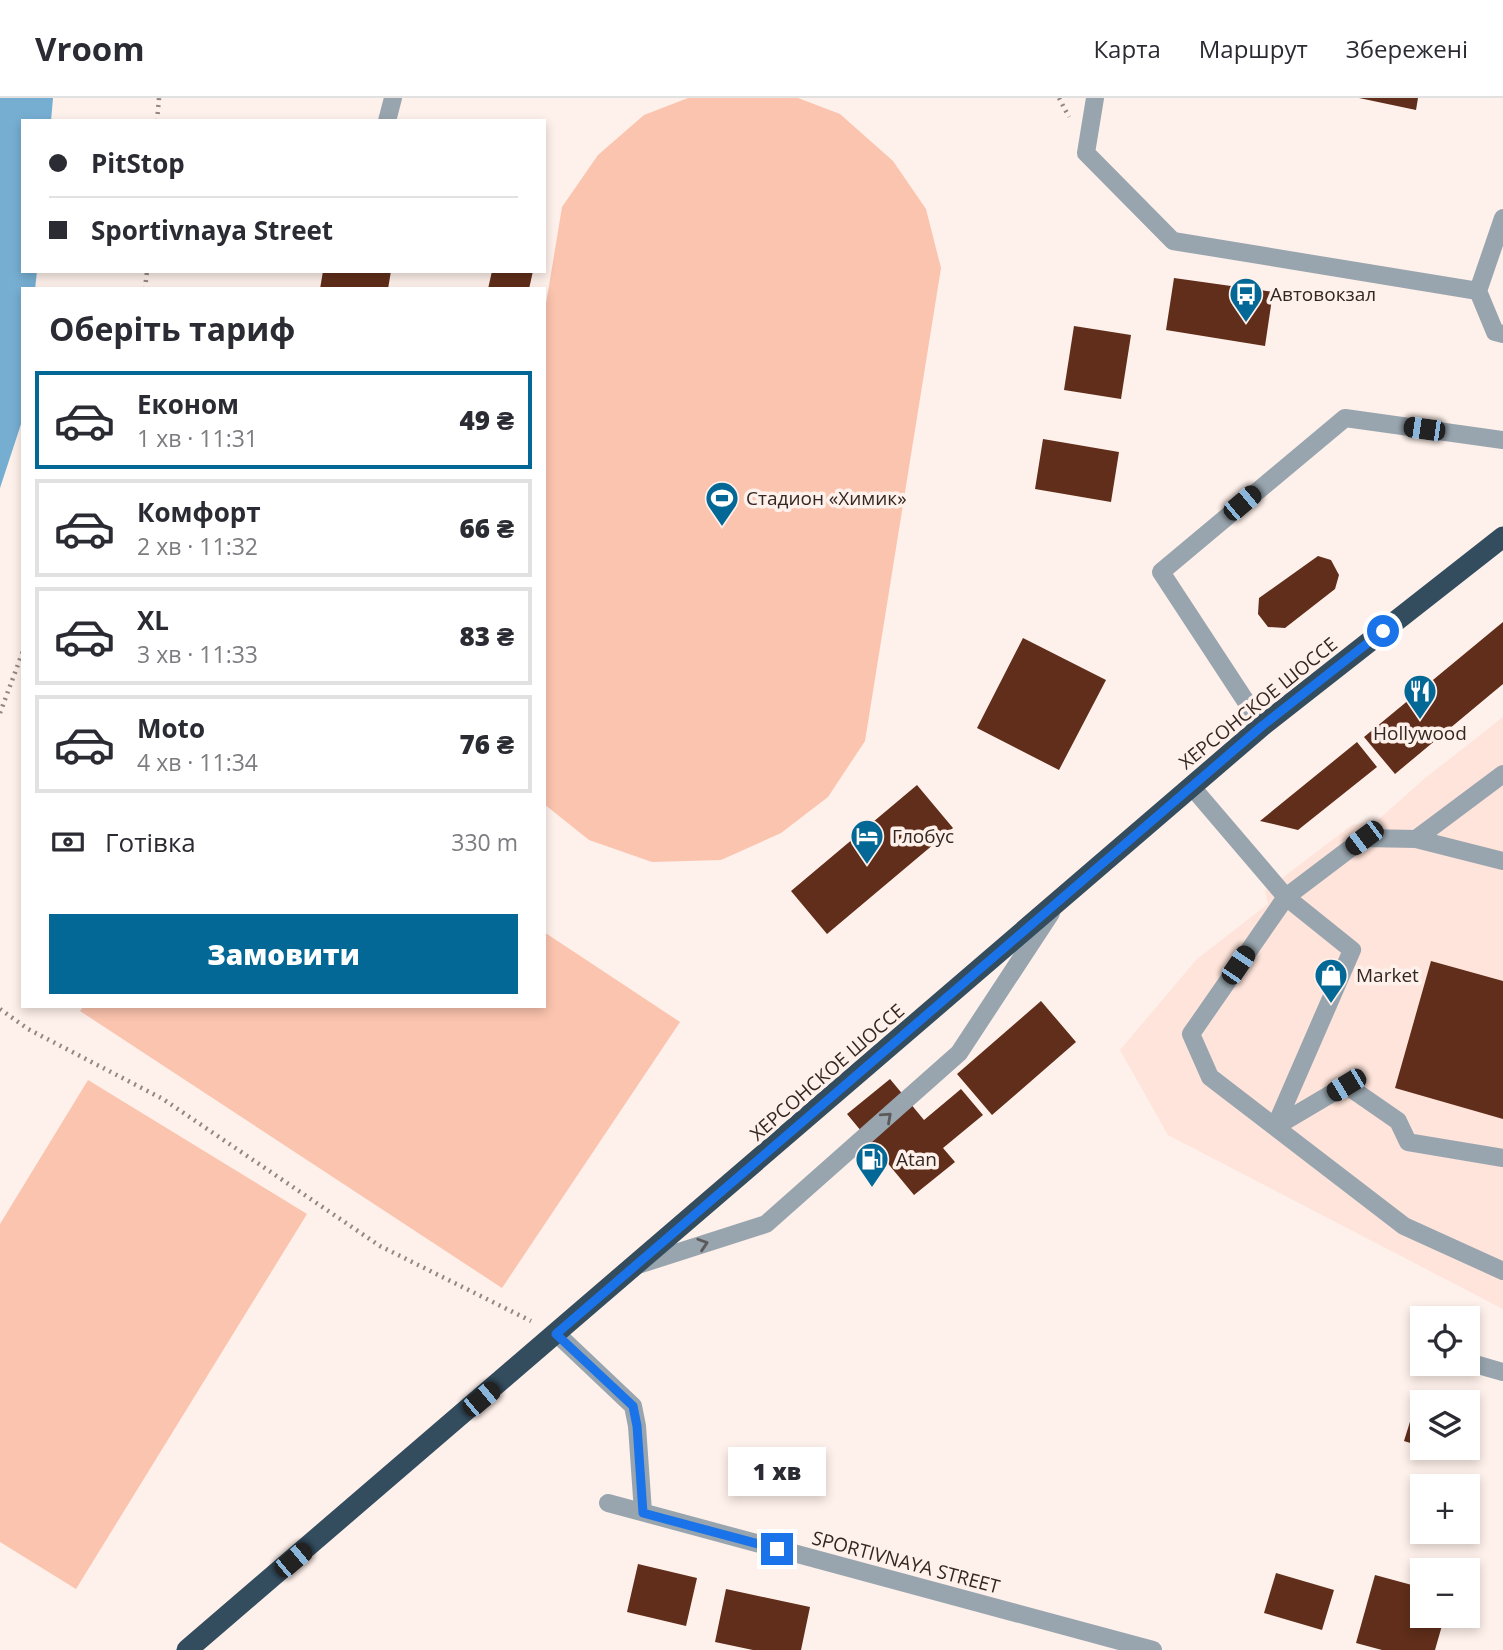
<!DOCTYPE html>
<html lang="uk">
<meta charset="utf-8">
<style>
body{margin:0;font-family:"Open Sans",sans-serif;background:#f7f7f7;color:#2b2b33;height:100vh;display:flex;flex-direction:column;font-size:26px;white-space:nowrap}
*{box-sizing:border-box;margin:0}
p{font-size:23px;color:#7c7c81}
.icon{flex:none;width:38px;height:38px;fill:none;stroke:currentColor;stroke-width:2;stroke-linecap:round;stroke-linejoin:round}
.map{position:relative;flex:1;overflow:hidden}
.drawer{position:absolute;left:21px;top:189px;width:525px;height:721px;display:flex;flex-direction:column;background:#fff;border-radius:0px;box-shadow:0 4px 10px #0003}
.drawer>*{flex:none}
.hud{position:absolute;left:21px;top:21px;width:525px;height:154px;border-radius:0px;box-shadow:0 4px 10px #0003;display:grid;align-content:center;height:154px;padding:0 28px;background:#fff}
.tools{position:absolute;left:1410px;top:1208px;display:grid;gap:14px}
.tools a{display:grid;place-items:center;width:70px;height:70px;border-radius:0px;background:#fff;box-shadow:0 4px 10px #0003;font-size:35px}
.end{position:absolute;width:32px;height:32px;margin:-16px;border:9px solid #1a73e8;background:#fff;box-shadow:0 0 0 4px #fff}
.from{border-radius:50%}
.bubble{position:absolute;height:49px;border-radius:0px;background:#fff;box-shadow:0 4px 10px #0003;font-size:23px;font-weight:800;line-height:49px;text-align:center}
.car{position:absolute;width:21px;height:42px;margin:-21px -10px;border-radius:9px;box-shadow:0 0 5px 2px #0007;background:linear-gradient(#222 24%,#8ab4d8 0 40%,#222 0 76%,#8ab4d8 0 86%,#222 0)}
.hud b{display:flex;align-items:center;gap:24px;height:66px;font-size:26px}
.hud b+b{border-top:2px solid #e1e1e2}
.hud i{width:18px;height:18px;background:#2b2b33}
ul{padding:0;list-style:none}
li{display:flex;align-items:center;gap:21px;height:98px;margin:0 14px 10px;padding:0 14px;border:4px solid #e1e1e2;border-radius:0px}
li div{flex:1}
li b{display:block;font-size:26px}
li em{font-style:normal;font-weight:800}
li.on{border-color:#036896}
li>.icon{width:63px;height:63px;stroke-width:1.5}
h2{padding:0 28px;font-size:32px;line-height:84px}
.pay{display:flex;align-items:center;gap:18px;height:77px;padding:0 28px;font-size:26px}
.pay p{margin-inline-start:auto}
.action{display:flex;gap:14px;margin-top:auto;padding:14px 28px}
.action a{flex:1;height:80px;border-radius:0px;background:#036896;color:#fff;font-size:28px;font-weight:800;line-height:80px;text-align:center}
header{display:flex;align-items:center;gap:42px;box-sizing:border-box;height:98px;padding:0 35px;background:#fff;border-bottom:2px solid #e1e1e2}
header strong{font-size:33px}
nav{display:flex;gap:38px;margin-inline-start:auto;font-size:24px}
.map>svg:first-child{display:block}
.built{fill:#fee4da}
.green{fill:#fbc4ae}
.water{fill:#76aed2}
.building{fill:#602e1a}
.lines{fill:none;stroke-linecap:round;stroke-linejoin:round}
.path{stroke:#948781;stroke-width:4.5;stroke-dasharray:2 5;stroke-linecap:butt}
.minor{stroke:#98a5ae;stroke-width:18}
.highway{stroke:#334d5f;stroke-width:21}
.oneway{stroke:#5c595a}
.route{stroke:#1a73e8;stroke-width:9}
.labels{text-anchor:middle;stroke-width:7;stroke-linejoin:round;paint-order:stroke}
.poi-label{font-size:19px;fill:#342722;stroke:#fef0ea;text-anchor:start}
.street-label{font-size:19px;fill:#342722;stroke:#fef0ea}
</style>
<header>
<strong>Vroom</strong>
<nav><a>Карта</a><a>Маршрут</a><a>Збережені</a></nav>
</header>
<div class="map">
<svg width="1503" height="1552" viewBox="0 0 1503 1552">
<rect width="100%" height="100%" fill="#fef0ea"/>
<path class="built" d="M1503 619V1211L1168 1037 1120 952 1197 861 1268 806 1265 793 1352 727 1378 722 1424 681Z"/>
<path class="green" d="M688 0H798L840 16 893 63 926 111 941 170 865 643 828 699 781 735 721 762 652 764 589 742 544 706V218L562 109 598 57 644 17Z
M544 834 680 924 502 1190 80 913 84 908H544Z
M88 982 307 1116 76 1491 0 1444V1126Z"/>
<path class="water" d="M0 0H53L51 23H23V173H37L35 191H23V320L0 390Z"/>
<path class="building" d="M1359 0H1418L1416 12Z
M323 173H391L388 191H320Z
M492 173H533L529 191H488Z
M1174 180 1273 194 1265 248 1166 232Z
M1074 228 1131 237 1121 301 1064 292Z
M1043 341 1119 354 1111 404 1035 391Z
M1318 458 1331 462 1339 477 1335 491 1285 530 1268 529 1258 516 1259 500Z
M1503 524V586L1395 676 1364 639Z
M1023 540 1106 582 1059 672 977 630Z
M1357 644 1377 669 1298 732 1260 723Z
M917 687 953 730 827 836 791 793Z
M1431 863 1503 883V1021L1395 990Z
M1041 903 1076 944 992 1017 957 976Z
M890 981 924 1022 961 991 983 1017 943 1050 955 1064 914 1097 847 1016Z
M1418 1298 1436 1303 1423 1304V1349L1404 1343Z
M1424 1349H1461L1458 1361Z
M638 1466 697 1480 686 1528 627 1514Z
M1276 1475 1334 1492 1322 1532 1264 1515Z
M1375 1477 1423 1490V1517H1445L1435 1552H1382L1356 1545Z
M726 1491 810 1509 801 1552H753L715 1544Z"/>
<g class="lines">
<path class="path" d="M1059 0 1069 19
M157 23 159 0
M145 191 147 173
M0 615 23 553
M0 911 28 931 163 1001 380 1148 531 1223"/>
<path class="minor" d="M1095 0 1086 55 1173 143 1478 193 1503 120
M387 23 393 0
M1478 193 1495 234 1503 236
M1262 628 1161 474 1345 320 1503 342
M1503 676 1416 741 1364 740 1286 799 1352 852 1275 1029 1346 987 1398 1023 1408 1044 1503 1060
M1192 689 1286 799 1191 936 1210 979 1404 1128 1503 1173
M1416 741 1503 763
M638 1167 766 1126 959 955 1051 815
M557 1236 633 1308 637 1328 643 1414
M1468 1264 1503 1274
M608 1405 1153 1552"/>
<path class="highway" d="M187 1552 1262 628 1503 439"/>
</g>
<defs><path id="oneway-chevron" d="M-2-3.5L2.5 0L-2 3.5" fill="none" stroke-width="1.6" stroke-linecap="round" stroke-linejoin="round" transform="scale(1.75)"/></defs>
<g class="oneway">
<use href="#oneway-chevron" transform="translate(887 1019) rotate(-42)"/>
<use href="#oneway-chevron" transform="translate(703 1146) rotate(-18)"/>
</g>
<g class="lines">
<path class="route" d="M777 1451 643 1415 637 1328 633 1308 556 1236 1262 628 1383 533"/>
</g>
<defs>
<symbol id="bus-pin" viewBox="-11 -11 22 30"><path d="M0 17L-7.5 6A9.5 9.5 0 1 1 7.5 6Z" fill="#036896" stroke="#fef0ea"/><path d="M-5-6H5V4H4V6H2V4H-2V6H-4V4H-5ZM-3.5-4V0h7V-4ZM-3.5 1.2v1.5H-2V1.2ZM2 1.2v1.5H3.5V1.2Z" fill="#fff"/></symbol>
<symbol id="stadium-pin" viewBox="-11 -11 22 30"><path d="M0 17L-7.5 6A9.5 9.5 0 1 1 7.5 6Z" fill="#036896" stroke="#fef0ea"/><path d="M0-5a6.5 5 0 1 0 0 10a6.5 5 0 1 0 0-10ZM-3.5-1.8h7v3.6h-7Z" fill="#fff"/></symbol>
<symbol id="restaurant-pin" viewBox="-11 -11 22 30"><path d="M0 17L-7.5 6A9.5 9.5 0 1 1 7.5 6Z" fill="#036896" stroke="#fef0ea"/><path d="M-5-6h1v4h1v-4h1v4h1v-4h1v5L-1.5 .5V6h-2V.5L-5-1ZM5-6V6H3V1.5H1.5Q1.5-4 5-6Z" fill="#fff"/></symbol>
<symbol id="hotel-pin" viewBox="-11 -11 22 30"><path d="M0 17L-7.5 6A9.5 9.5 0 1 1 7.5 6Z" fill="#036896" stroke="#fef0ea"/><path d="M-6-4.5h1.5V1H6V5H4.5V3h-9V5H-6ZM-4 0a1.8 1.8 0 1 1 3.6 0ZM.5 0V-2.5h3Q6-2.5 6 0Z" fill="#fff"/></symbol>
<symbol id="shop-pin" viewBox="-11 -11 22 30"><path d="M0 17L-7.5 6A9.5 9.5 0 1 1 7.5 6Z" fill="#036896" stroke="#fef0ea"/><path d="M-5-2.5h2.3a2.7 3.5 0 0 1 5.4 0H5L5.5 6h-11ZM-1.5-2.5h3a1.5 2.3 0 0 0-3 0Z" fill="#fff"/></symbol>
<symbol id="fuel-pin" viewBox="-11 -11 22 30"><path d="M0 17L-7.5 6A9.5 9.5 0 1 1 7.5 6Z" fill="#036896" stroke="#fef0ea"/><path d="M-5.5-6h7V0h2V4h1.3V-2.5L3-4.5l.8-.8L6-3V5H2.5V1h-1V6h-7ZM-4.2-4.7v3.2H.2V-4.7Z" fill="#fff"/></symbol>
</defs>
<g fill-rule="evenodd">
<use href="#bus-pin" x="1227" y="177" width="38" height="52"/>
<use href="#stadium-pin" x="703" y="381" width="38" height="52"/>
<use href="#restaurant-pin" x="1401" y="574" width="38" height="52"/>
<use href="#hotel-pin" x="848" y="719" width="38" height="52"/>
<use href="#shop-pin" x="1312" y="858" width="38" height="52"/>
<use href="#fuel-pin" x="853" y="1042" width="38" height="52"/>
</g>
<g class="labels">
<g class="poi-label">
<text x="1270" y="203">Автовокзал</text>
<text x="746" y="407">Стадион «Химик»</text>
<text x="1420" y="642" text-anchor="middle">Hollywood</text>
<text x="892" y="745">Глобус</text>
<text x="1356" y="884">Market</text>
<text x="896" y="1068">Atan</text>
</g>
<g class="street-label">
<text transform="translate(1258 605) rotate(-39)" y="7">ХЕРСОНСКОЕ ШОССЕ</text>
<text transform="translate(827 974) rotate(-41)" y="7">ХЕРСОНСКОЕ ШОССЕ</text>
<text transform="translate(906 1464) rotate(15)" y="7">SPORTIVNAYA STREET</text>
</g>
</g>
</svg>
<div class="tools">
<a><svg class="icon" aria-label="locate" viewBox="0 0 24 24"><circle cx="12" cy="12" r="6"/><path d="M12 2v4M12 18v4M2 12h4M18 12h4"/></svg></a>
<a><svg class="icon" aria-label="layers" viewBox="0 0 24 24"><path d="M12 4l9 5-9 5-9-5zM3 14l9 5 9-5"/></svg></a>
<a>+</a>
<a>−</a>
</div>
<i class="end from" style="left:1383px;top:533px"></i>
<i class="end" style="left:777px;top:1451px"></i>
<div class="bubble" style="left:728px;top:1349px;width:98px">1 хв</div>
<i class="car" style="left:1424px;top:331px;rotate:278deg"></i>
<i class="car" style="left:1242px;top:405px;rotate:50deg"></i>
<i class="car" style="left:1364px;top:740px;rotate:233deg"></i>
<i class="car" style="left:1238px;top:867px;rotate:34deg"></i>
<i class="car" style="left:1346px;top:987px;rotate:239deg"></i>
<i class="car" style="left:481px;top:1301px;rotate:50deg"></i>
<i class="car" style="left:293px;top:1462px;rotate:50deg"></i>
<div class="hud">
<b><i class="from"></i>PitStop</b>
<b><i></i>Sportivnaya Street</b>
</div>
<section class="drawer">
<h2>Оберіть тариф</h2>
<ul>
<li class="on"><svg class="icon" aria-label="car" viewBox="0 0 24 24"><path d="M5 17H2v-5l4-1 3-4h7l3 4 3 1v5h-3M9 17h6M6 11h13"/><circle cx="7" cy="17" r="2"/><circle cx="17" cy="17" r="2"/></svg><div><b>Економ</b><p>1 хв · 11:31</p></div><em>49 ₴</em></li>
<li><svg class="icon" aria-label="car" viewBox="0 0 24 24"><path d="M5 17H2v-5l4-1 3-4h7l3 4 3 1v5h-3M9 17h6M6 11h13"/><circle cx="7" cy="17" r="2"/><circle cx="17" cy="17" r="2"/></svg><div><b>Комфорт</b><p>2 хв · 11:32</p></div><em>66 ₴</em></li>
<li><svg class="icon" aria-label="car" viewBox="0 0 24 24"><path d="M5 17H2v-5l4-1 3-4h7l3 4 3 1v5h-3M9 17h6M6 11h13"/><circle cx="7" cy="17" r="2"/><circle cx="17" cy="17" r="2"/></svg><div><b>XL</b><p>3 хв · 11:33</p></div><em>83 ₴</em></li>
<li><svg class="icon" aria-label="car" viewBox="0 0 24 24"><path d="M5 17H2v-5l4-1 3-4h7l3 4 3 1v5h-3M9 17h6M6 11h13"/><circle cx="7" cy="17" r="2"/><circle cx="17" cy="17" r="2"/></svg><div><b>Moto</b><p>4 хв · 11:34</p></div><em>76 ₴</em></li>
</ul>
<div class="pay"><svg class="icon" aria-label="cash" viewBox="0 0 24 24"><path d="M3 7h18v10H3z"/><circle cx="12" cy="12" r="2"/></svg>Готівка<p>330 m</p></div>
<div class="action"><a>Замовити</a></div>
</section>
</div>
